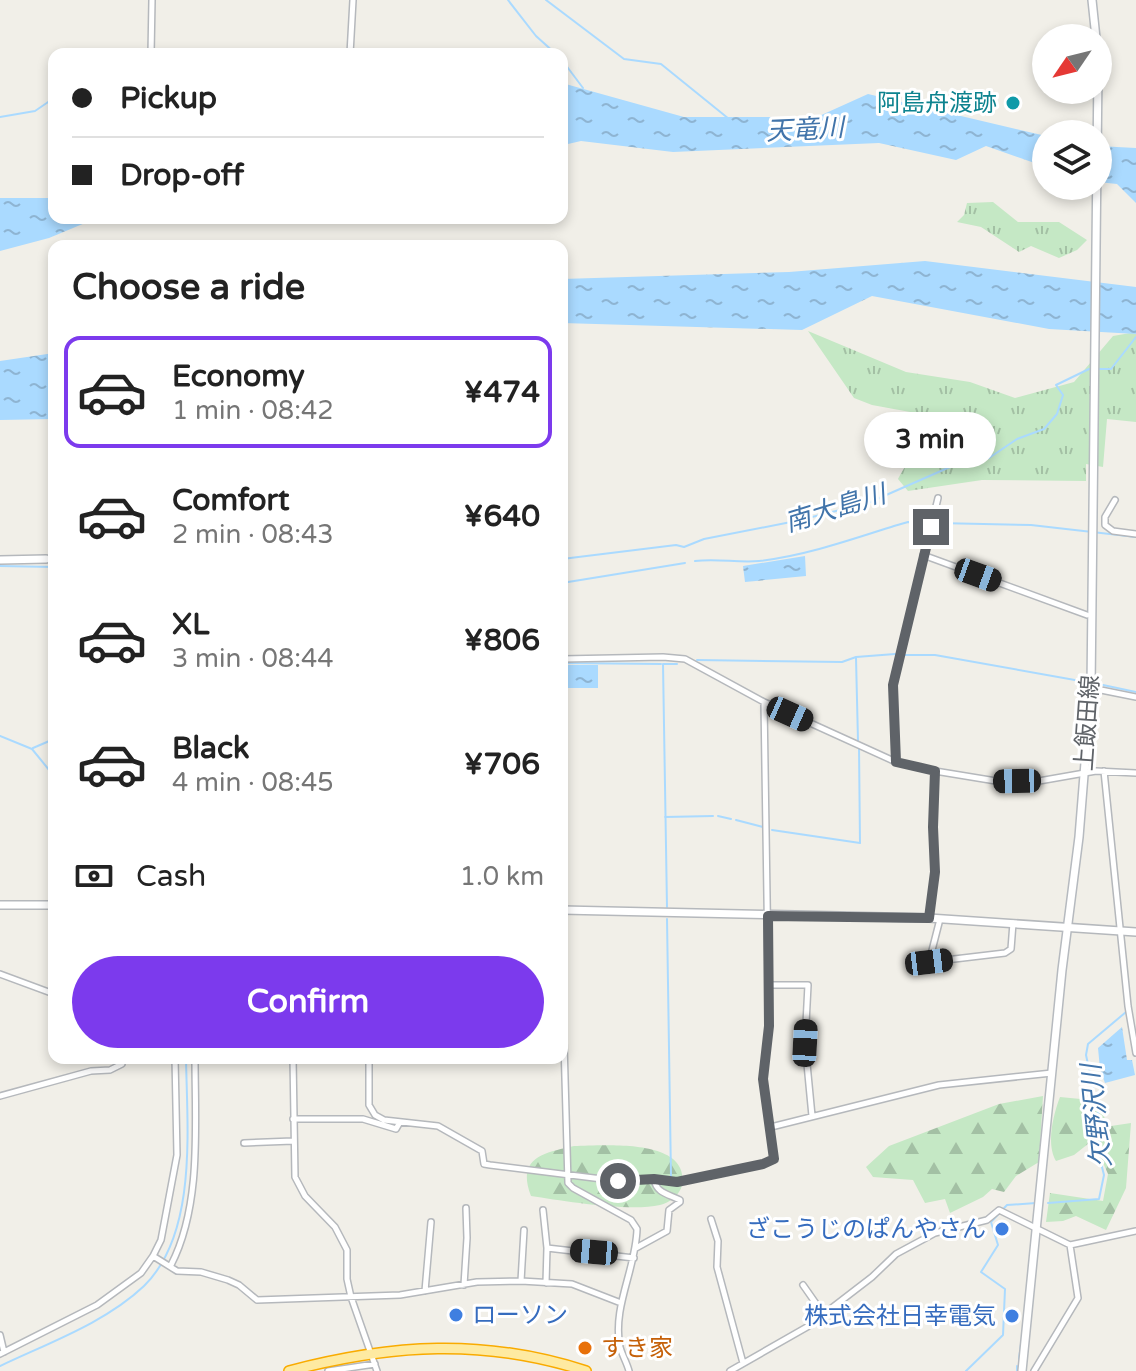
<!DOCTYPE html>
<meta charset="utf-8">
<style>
body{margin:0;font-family:"Varela Round","Noto Sans JP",sans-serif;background:#f2f2f2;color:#222;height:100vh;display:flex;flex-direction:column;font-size:30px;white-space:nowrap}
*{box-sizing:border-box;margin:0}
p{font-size:26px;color:#767676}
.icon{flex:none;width:44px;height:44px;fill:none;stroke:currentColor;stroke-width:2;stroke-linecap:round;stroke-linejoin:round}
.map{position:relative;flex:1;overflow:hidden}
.details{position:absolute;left:48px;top:240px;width:520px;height:824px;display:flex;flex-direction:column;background:#fff;border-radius:16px;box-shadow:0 4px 12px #0003}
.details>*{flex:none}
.guide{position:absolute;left:48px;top:48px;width:520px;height:176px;border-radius:16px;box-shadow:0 4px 12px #0003;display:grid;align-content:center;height:176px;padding:0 24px;background:#fff}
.needle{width:52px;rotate:235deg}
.controls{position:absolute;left:1032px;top:24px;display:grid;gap:16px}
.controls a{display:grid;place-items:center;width:80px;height:80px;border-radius:50%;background:#fff;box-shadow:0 4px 12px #0003;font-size:40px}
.end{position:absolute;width:36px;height:36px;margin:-18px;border:10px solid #5f6368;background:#fff;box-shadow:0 0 0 4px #fff}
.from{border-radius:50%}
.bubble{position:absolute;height:56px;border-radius:28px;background:#fff;box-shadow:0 4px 12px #0003;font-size:26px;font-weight:700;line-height:56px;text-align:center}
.car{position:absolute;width:24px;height:48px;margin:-24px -12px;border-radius:10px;box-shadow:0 0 6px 2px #0007;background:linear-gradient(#222 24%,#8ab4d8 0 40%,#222 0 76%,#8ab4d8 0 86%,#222 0)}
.guide b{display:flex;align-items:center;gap:28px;height:76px;font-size:30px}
.guide b+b{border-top:2px solid #e0e0e0}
.guide i{width:20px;height:20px;background:#222}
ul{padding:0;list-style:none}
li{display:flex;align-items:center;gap:24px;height:112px;margin:0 16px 12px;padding:0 8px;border:4px solid transparent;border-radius:16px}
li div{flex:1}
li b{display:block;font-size:30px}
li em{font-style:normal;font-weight:700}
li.selected{border-color:#7c3aed}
li>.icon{width:72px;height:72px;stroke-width:1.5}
h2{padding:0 24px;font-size:36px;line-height:96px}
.pay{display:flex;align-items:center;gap:20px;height:88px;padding:0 24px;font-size:30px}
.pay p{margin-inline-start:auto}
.button{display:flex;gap:16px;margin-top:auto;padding:16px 24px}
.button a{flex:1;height:92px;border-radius:48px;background:#7c3aed;color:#fff;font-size:32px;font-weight:700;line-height:92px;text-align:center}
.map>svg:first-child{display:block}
.grass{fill:url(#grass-tufts)}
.forest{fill:url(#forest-firs)}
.water{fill:url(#water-ripples)}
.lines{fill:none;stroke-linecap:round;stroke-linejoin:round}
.stream{stroke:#aadaff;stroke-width:2}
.minor-casing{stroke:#b5b8bc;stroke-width:8}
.tertiary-casing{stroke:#b5b8bc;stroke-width:10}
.secondary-casing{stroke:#b6babf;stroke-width:10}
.trunk-casing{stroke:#f9ab00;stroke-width:12}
.minor{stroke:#fff;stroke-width:5}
.tertiary{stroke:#fff;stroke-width:7}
.secondary{stroke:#fff;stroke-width:7}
.trunk{stroke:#feeaa1;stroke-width:9}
.route{stroke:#5f6368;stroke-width:10}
.culture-dot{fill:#0f9aa8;stroke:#fff;stroke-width:3}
.shop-dot{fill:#3f7fe0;stroke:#fff;stroke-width:3}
.food-dot{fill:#e8710a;stroke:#fff;stroke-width:3}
.labels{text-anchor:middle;stroke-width:6;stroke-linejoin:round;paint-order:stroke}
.culture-label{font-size:24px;fill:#0d838f;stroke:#fff;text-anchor:end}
.street-label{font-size:24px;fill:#5f6368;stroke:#fff}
.shop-label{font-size:24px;fill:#366cbe;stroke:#fff;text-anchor:end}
.food-label{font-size:24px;fill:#c56008;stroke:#fff;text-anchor:start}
.water-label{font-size:26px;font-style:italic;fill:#4174aa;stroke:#fff}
</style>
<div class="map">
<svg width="1136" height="1371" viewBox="0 0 1136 1371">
<defs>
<pattern id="grass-tufts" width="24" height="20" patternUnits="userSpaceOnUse" patternTransform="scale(2)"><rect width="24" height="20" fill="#c5e8c5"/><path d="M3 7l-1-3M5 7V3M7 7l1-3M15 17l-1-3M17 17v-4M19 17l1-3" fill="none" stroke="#a3c0a4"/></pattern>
<pattern id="forest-firs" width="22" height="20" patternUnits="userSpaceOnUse" patternTransform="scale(2)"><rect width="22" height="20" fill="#c5e8c5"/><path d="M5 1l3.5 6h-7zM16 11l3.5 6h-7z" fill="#a3c0a4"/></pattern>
<pattern id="water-ripples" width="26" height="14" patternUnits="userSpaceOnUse" patternTransform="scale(2)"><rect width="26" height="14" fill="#aadaff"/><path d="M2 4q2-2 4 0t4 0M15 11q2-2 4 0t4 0" fill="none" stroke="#8eb4d2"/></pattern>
</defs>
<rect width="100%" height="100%" fill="#f1efe8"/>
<path class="grass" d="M993 202 1018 222H1059L1087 240 1077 250 1059 258 1031 246 1019 252 981 227 957 222 964 215 967 203Z
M808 331 906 372 970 382 1015 398 1074 382 1113 336 1136 332V422L1107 419 1103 467 1086 464V481L982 480 908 491 898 479C908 460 930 435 921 414L872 405 854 398Z"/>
<path class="forest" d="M1043 1096 1039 1162 1016 1176 1004 1192 992 1189 983 1197 950 1213 945 1199 925 1203 913 1180 873 1177 866 1167 889 1146 999 1104Z
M1060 1097 1091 1100 1111 1126 1131 1123 1126 1188 1106 1230 1076 1216 1063 1221 1046 1222 1050 1193 1103 1201 1108 1174 1093 1140 1074 1155 1056 1161C1046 1145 1053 1115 1060 1097Z
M574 1146C602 1146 690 1137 682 1185 680 1195 669 1203 660 1205 629 1212 564 1201 531 1196 516 1157 544 1153 574 1146Z"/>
<path class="water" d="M562 83 684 117H817L868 94 1046 136V167L986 146 956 160 879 143 673 152 581 141 568 144 562 141Z
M1098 146 1136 148V203L1117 184 1098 182Z
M0 198H54V218H97L49 238 0 251Z
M925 261 1136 287V334L1049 329 872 296 802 330 562 323V279L789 272Z
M54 353V419L0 420V361Z
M805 556 806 576 745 582 743 566Z
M563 665H598V688H563Z
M1122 1027 1127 1060H1132L1135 1075 1105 1083 1100 1069 1098 1048Z"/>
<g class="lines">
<path class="stream" d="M508 0 536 36 556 54
M546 0 624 59 661 64 729 119
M562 60 583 88
M0 117 35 111 54 98
M937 523 1031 525 1136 537
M562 559 676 545 684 547 704 539 796 521 868 503 950 467 989 458 1017 439 1044 429 1057 414 1063 395 1056 385 1089 369H1111L1136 337
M695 561C717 558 737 563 759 561 804 556 850 540 894 526L908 522 926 523
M0 566 54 567
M562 583 685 563
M905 655H935L1086 682
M856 658 858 741
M697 660 842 662 856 657 895 654
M562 663 661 664
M1103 685 1136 692
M0 736 32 749 54 776
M33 748 54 739
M718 816 731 819
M665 817 713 816
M736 820 763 827
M772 830 860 843 859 747
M667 907 663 664H677
M667 919 671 1177
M1048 1203 1099 1199 1104 1175 1100 1159 1099 1116 1086 1055 1088 1044 1126 1012
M1019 1359 1021 1344
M0 1366C48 1343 105 1323 144 1286 198 1233 187 1127 186 1058
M966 1371 1003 1335 1005 1289 981 1272 998 1245 991 1222 1007 1205 1036 1203
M1017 1371V1366"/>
<defs>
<path id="minor" d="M151 54 152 0
M350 54 353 0
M1115 500 1105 517V525L1113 531 1136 534
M923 555 1087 615
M562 659 663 657 685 659 764 702 896 762 935 771 996 781H1039L1096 771 1136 773
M1091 688 1136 697
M896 762 893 685 938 498
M1104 771 1128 1006 1136 1053
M929 918 935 872 933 827 935 771
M940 919 929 962 1005 953 1011 949 1013 923
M562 973 568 1183 573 1188 631 1220 637 1229C636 1269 612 1307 620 1347 622 1355 627 1363 629 1371
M0 974 54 994
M769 985H808L805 1043 812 1116
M293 1058 295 1177 305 1196 335 1227 347 1250V1279L351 1297 377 1371
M369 1058V1105L375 1115 384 1120 438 1126 482 1151 484 1164 490 1165 618 1181 654 1179 677 1182 763 1164 774 1159 763 1079 769 1026 764 702
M0 1096 91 1071 110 1070 122 1064V1058
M293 1119H363L396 1129 400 1122
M771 1127 939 1085 1052 1073
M244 1143 293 1141
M543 1210 547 1248 546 1283
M711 1219 718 1241 717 1267 743 1363
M547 1248 634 1258
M636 1248 667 1231 669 1210 680 1202V1200C668 1194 656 1193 654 1179
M153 1256 177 1271 201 1272 228 1280 239 1285 257 1300 400 1295 477 1282 521 1281 572 1284 621 1303
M171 1265C202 1205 195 1124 195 1058
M521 1281 524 1230
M464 1285 467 1238 466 1208
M803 1285 824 1315
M425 1291 431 1222
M0 1335 4 1352
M0 1354 97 1305 141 1273 153 1256 161 1240 177 1155 175 1058
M328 1371 375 1364
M730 1371 807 1327 872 1277 896 1254 935 1233 987 1220 999 1210 1070 1245 1136 1231
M1034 1371 1078 1298 1070 1245"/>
<path id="tertiary" d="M0 560 46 559
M0 905H54
M562 910 929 918 1136 932"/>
<path id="secondary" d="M1092 0 1096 38
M1022 1371 1062 970 1079 837 1091 688 1098 71"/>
<path id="trunk" d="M289 1371C391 1344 484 1338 586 1371"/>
</defs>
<use href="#minor" class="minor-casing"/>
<use href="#tertiary" class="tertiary-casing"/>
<use href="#secondary" class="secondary-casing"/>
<use href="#trunk" class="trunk-casing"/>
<use href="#minor" class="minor"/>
<use href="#tertiary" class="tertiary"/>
<use href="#secondary" class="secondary"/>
<use href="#trunk" class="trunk"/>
</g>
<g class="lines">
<path class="route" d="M618 1181 654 1179 677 1182 763 1164 774 1159 763 1079 769 1026 768 916 929 918 935 872 933 827 935 771 896 762 893 685 931 527"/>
</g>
<circle class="culture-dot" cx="1013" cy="103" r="8"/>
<g class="shop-dot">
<circle cx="1002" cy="1229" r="8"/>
<circle cx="456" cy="1315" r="8"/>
<circle cx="1012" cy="1316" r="8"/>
</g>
<circle class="food-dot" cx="585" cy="1348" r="8"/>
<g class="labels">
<g class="culture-label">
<text x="997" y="111">阿島舟渡跡</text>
</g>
<g class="street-label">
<text transform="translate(1087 723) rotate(-86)" y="8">上飯田線</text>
</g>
<g class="shop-label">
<text x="986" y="1237">ざこうじのぱんやさん</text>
<text x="472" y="1323" text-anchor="start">ローソン</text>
<text x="996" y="1324">株式会社日幸電気</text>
</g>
<g class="food-label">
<text x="601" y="1356">すき家</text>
</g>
<g class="water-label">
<text transform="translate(805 129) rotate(-3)" y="9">天竜川</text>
<text transform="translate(835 508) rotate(-17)" y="9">南大島川</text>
<text transform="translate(1096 1116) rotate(-96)" y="9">欠野沢川</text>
</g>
</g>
</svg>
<div class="controls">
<a><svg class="needle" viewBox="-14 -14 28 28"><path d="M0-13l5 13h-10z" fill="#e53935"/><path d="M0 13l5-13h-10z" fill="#767676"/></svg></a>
<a><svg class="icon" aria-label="layers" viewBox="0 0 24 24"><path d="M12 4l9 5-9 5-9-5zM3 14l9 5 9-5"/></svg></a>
</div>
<i class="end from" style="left:618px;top:1181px"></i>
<i class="end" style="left:931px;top:527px"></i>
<div class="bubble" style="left:864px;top:412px;width:132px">3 min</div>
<i class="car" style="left:978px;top:575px;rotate:110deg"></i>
<i class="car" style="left:790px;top:714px;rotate:114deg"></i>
<i class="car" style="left:1017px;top:781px;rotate:269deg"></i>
<i class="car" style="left:929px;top:962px;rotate:83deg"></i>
<i class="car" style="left:805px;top:1043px;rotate:3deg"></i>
<i class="car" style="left:594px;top:1252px;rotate:275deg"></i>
<div class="guide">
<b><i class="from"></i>Pickup</b>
<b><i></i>Drop-off</b>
</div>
<section class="details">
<h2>Choose a ride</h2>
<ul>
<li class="selected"><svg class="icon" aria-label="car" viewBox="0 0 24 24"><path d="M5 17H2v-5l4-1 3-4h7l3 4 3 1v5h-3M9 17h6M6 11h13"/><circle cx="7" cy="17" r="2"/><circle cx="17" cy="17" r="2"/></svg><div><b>Economy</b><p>1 min · 08:42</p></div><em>¥474</em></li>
<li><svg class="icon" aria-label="car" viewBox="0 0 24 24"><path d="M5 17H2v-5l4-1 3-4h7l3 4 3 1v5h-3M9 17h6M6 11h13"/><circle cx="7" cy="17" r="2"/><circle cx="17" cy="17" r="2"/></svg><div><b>Comfort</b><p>2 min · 08:43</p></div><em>¥640</em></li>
<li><svg class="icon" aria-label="car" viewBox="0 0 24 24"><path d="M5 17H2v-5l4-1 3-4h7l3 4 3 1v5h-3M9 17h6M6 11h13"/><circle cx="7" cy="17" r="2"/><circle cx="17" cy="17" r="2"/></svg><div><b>XL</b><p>3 min · 08:44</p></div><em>¥806</em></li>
<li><svg class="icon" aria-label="car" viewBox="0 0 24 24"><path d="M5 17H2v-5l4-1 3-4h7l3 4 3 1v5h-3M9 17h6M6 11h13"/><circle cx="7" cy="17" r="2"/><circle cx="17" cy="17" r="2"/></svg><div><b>Black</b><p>4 min · 08:45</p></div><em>¥706</em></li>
</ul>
<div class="pay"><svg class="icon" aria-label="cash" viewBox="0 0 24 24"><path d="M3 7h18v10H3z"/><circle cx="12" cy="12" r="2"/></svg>Cash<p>1.0 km</p></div>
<div class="button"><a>Confirm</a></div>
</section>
</div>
